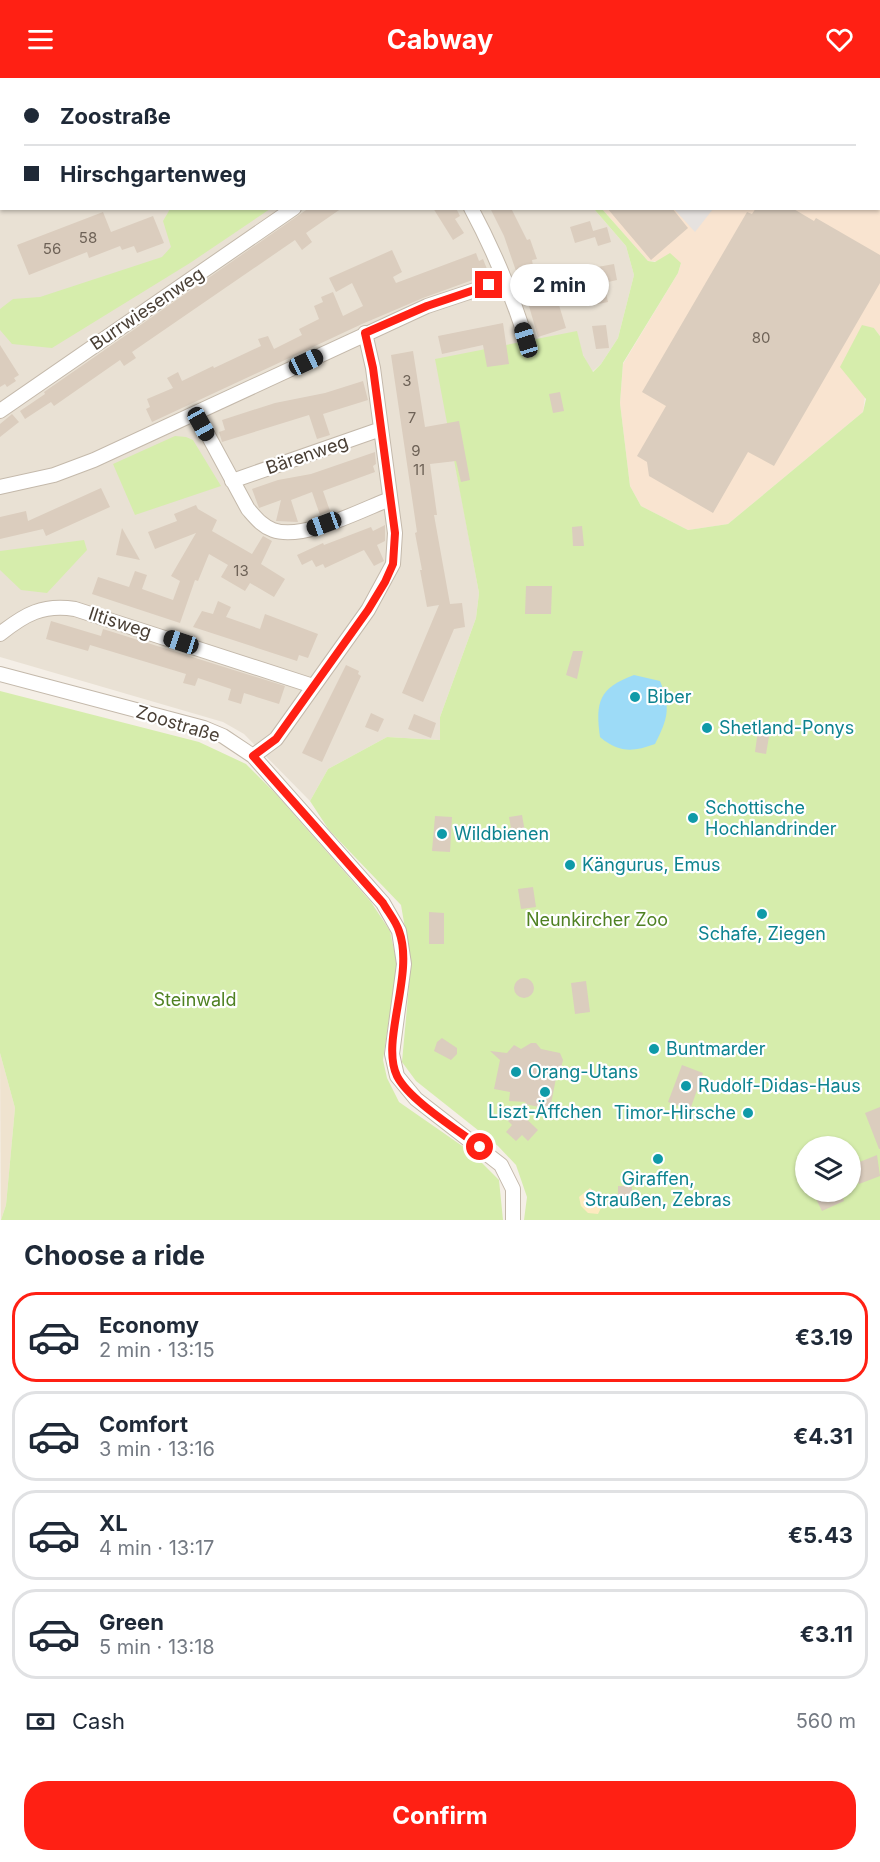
<!DOCTYPE html>
<meta charset="utf-8">
<style>
body{margin:0;font-family:Inter,sans-serif;background:#f6f6f7;color:#1f2937;height:100vh;display:flex;flex-direction:column;font-size:22px;white-space:nowrap}
*{box-sizing:border-box;margin:0}
p{font-size:20px;color:#747a83}
.icon{flex:none;width:33px;height:33px;fill:none;stroke:currentColor;stroke-width:2;stroke-linecap:round;stroke-linejoin:round}
.map{position:relative;height:1142px;overflow:hidden}
.sheet{display:flex;flex-direction:column;background:#fff;flex:1}
.sheet>*{flex:none}
.banner{position:absolute;left:0px;top:0px;width:880px;height:132px;box-shadow:0 2px 4px #0004;display:grid;align-content:center;height:132px;padding:0 24px;background:#fff}
.buttons{position:absolute;left:795px;top:1058px;display:grid;gap:12px}
.buttons a{display:grid;place-items:center;width:66px;height:66px;border-radius:50%;background:#fff;box-shadow:0 2px 4px #0004;font-size:30px}
.end{position:absolute;width:27px;height:27px;margin:-14px;border:8px solid #ff2014;background:#fff;box-shadow:0 0 0 3px #fff}
.from{border-radius:50%}
.bubble{position:absolute;height:42px;border-radius:21px;background:#fff;box-shadow:0 2px 4px #0004;font-size:20px;font-weight:700;line-height:42px;text-align:center}
.car{position:absolute;width:18px;height:36px;margin:-18px -9px;border-radius:8px;box-shadow:0 0 4px 2px #0007;background:linear-gradient(#222 24%,#8ab4d8 0 40%,#222 0 76%,#8ab4d8 0 86%,#222 0)}
.banner b{display:flex;align-items:center;gap:21px;height:57px;font-size:22px}
.banner b+b{border-top:2px solid #e0e1e3}
.banner i{width:15px;height:15px;background:#1f2937}
ul{padding:0;list-style:none}
li{display:flex;align-items:center;gap:18px;height:90px;margin:0 12px 9px;padding:0 12px;border:3px solid #e0e1e3;border-radius:24px}
li div{flex:1}
li b{display:block;font-size:22px}
li em{font-style:normal;font-weight:700}
li.active{border-color:#ff2014}
li>.icon{width:54px;height:54px;stroke-width:1.5}
h2{padding:0 24px;font-size:27px;line-height:72px}
.pay{display:flex;align-items:center;gap:15px;height:66px;padding:0 24px;font-size:22px}
.pay p{margin-inline-start:auto}
.primary-button{display:flex;gap:12px;margin-top:auto;padding:12px 24px}
.primary-button a{flex:1;height:69px;border-radius:24px;background:#ff2014;color:#fff;font-size:24px;font-weight:700;line-height:69px;text-align:center}
header{display:flex;justify-content:space-between;align-items:center;height:78px;padding:0 24px;background:#ff2014;color:#fff;font-size:27px;font-weight:700}
.map>svg:first-child{display:block}
.residential{fill:#e9e1d4}
.commercial{fill:#f9e4d0}
.education{fill:#efe3cf}
.green{fill:#d6edac;fill-rule:evenodd}
.sand{fill:#fdeabf}
.parking{fill:#e6e2df}
.water{fill:#9ddbf7}
.lines{fill:none;stroke-linecap:round;stroke-linejoin:round}
.river{stroke:#9ddbf7;stroke-width:24}
.building{fill:#dbcdbe}
.minor-casing{stroke:#c4b9ab;stroke-width:16}
.major-casing{stroke:#efb45b;stroke-width:21}
.minor{stroke:#fff;stroke-width:14}
.major{stroke:#ffd796;stroke-width:18}
.route{stroke:#ff2014;stroke-width:8}
.culture-dot{fill:#0f9aa8;stroke:#fff;stroke-width:2}
.labels{text-anchor:middle;stroke-width:4.5;stroke-linejoin:round;paint-order:stroke}
.number-label{font-size:15px;fill:#6e6257}
.street-label{font-size:18px;fill:#493f35;stroke:#fff}
.culture-label{font-size:18px;fill:#0d838f;stroke:#fff;text-anchor:start}
.park-label{font-size:18px;fill:#4f8122;stroke:#fff}
</style>
<header><svg class="icon" aria-label="menu" viewBox="0 0 24 24"><path d="M4 6h16M4 12h16M4 18h16"/></svg>Cabway<svg class="icon" aria-label="heart" viewBox="0 0 24 24"><path d="M12 20l-8-8c-3-5 5-10 8-4 3-6 11-1 8 4z"/></svg></header>
<div class="map">
<svg width="880" height="1142" viewBox="0 0 880 1142">
<rect width="100%" height="100%" fill="#f5efe7"/>
<path class="residential" d="M0 127 2 130 594 131 626 168 634 197 618 260 601 286 592 294 583 277 436 281 479 515 476 540 440 639V662L387 659 328 691 310 723 244 656 223 644 0 579Z"/>
<path class="commercial" d="M449 0H880V258L874 250 863 334 728 446 688 452 641 428 630 408 620 325 623 286 678 195 681 185 648 183 602 131 879 130V2Z"/>
<path class="education" d="M0 975 15 1030 6 1127 1 1142Z"/>
<path class="green" d="M170 131H270L190 185 52 270 12 266 0 252V231L13 221 40 219 162 179 171 169 163 143Z
M594 131H602L648 183 655 184 670 175 681 185 678 195 623 285 620 325 630 408 641 428 688 452 728 446 863 334 866 321 840 289 862 247 874 250 880 258V1142H524L527 1119 516 1087 498 1068 416 1003 402 984 411 885 401 827 329 752 310 723 328 691 387 659 440 662V639L476 540 479 515 435 281 577 253 583 277 593 294 601 286 618 260 634 197 626 168ZM806 1068H850V1113H806Z
M175 358 186 359 193 362 221 408 135 437 113 386Z
M84 462 87 472 47 515 21 512 0 492V473Z
M0 613 199 664 246 686 275 715 371 824 390 853 397 886 383 982 387 1000 399 1024 471 1074 499 1102 503 1142H1L6 1127 15 1030 0 975Z"/>
<path class="sand" d="M590 1110 600 1119 601 1130 598 1136 588 1135 581 1128 579 1119Z"/>
<path class="parking" d="M674 131H713L695 154Z"/>
<path class="water" d="M634 597 660 603C671 630 668 640 655 666 633 674 619 675 600 659 595 624 599 610 634 597Z"/>
<g class="lines">
<path class="river" d="M169 2 172 0
M0 70H2"/>
</g>
<path class="building" d="M309 130H342L306 155 312 164 302 172 295 162 132 274 136 280 124 288 120 282 54 328 51 324 25 341 20 333 45 316 44 314Z
M433 130H456L460 138 455 141 464 155 453 162Z
M490 130H511L527 162 530 161 537 181 532 182 533 188 516 193 504 158Z
M607 130H672L688 150 651 182Z
M756 130H792L814 143 816 140 880 177V205L774 388 748 374 713 435 649 398 647 384 637 378 666 328 642 314 747 134 752 136Z
M103 134 111 154 153 138 164 165 137 175 134 168 122 172 120 168 89 180 87 174 29 197 17 167Z
M590 143 594 156 593 153 607 149 611 164 598 168 595 159 575 165 570 149Z
M392 172 402 194 393 199 396 205 476 175 479 183 483 181 489 196 423 220 362 246 152 344 146 331 150 329 147 321 173 310 167 300 178 294 182 303 213 288 214 290 261 268 258 261 268 258 274 271 302 257 299 251 319 241 314 228 323 224 321 219 333 214 343 238 363 228 352 205 336 214 329 200Z
M614 186 617 202 604 205 608 224 594 227 590 207 585 209 581 192Z
M534 202 536 209 543 207 545 214H555L566 250 538 259 522 204Z
M503 245 509 286 487 289 483 267 442 276 438 258Z
M606 247 609 270 596 271 592 248Z
M0 267 19 297 14 300 16 303 7 309 5 306 0 309Z
M413 273 425 349 459 343 470 402 461 404 456 383 430 386 437 437H434L450 526 462 525 465 549 454 551 423 624 402 615 439 527 427 529 420 492H422L415 455 417 454 391 277Z
M363 303 368 322 323 336 330 357 317 361 309 337 222 364 219 354 225 352 222 342 275 325 325 315Z
M560 314 564 333 553 335 549 316Z
M12 336 19 344 0 359V346Z
M375 374 376 386 373 388 375 394 323 413 330 433 320 437 312 414 291 422 298 444 276 443 281 422 259 430 252 411 278 402 311 396Z
M101 410 110 429 46 458 43 451 0 461V439L26 433 28 443Z
M196 427 198 431 217 442 212 453 252 476 263 458 272 463 261 486 285 501 274 519 250 505 245 513 221 499 228 487 209 476 198 503 195 502 180 545 92 516 98 499 129 509 135 493 147 497 142 511 173 522 180 503 171 498 196 455 155 471 148 454 177 443 174 436Z
M385 447V463L377 467 384 483 374 488 364 472 325 490 323 486 316 489 312 482 302 487 297 477 323 465 324 467 371 449 373 453Z
M582 448 584 468H573L572 449Z
M122 450 140 482 116 477Z
M526 508H552L551 536H525Z
M218 523 231 529 226 539 260 551 265 536 318 556 308 580 299 577 297 583 193 549 202 533 213 536Z
M51 543 101 558 103 551 285 608 279 626 244 615 241 626 228 622 231 611 198 600 195 608 183 605 186 596 90 567 88 573 46 561Z
M573 573H583L577 601 566 597Z
M346 587 359 593 358 596 361 598 322 684 302 675Z
M371 635 384 641 378 654 365 649Z
M414 636 436 645 431 660 408 651Z
M759 645 771 647 766 676 755 674Z
M522 737 525 754 512 756 509 739Z
M435 738 452 739 450 774 432 773Z
M533 809 536 829 521 831 518 811Z
M429 834 444 835V866H429Z
M514 910a10 10 0 1 1 20 0a10 10 0 1 1-20 0Z
M586 903 590 934 575 936 571 905Z
M442 960 457 970V976L451 982 434 973 437 964Z
M531 965H536L541 971 560 975 563 982 560 994 557 995 550 1031 524 1026 526 1024 509 1023 510 1014 494 1011 500 982 490 973 507 975 514 967 521 971Z
M682 987 703 995 690 1032 668 1024Z
M880 1029V1071H879L865 1035Z
M518 1033 538 1052 528 1063 522 1057 516 1063 506 1054 512 1047 508 1043Z
M877 1077 880 1098 859 1106 855 1094 860 1093 857 1085Z
M618 1108H632V1124L618 1123Z
M822 1113H840L844 1123 822 1133 814 1117Z"/>
<g class="lines">
<defs>
<path id="minor" d="M471 130C494 173 512 216 526 262
M0 333 294 130
M196 335 248 431C256 440 262 448 273 452 303 463 361 432 390 421
M232 403 381 351
M0 409 54 397 94 382 427 228 505 202
M0 556C25 536 43 526 75 531L313 608
M0 596 204 650 223 658 253 678 383 825 399 853 404 886 392 976 397 998 416 1021 501 1087 513 1111V1142
M253 678 276 661 368 532 393 486 395 455 373 290 365 255"/>
<path id="major" d="M284 2 288 0
M0 111H2"/>
</defs>
<use href="#minor" class="minor-casing"/>
<use href="#major" class="major-casing"/>
<use href="#minor" class="minor"/>
<use href="#major" class="major"/>
</g>
<g class="lines">
<path class="route" d="M480 1069C458 1052 409 1022 397 998 380 963 415 896 399 853 396 843 388 834 383 825L253 678 276 661 368 532 385 504 393 486 395 455 373 290 365 255 427 228 489 207"/>
</g>
<g class="culture-dot">
<circle cx="635" cy="619" r="6"/>
<circle cx="707" cy="650" r="6"/>
<circle cx="693" cy="740" r="6"/>
<circle cx="442" cy="756" r="6"/>
<circle cx="570" cy="787" r="6"/>
<circle cx="762" cy="836" r="6"/>
<circle cx="654" cy="971" r="6"/>
<circle cx="516" cy="994" r="6"/>
<circle cx="686" cy="1008" r="6"/>
<circle cx="545" cy="1014" r="6"/>
<circle cx="748" cy="1035" r="6"/>
<circle cx="658" cy="1081" r="6"/>
</g>
<g class="labels">
<g class="number-label">
<text x="88" y="165">58</text>
<text x="52" y="176">56</text>
<text x="761" y="265">80</text>
<text x="407" y="308">3</text>
<text x="412" y="345">7</text>
<text x="416" y="378">9</text>
<text x="419" y="397">11</text>
<text x="241" y="498">13</text>
</g>
<g class="street-label">
<text transform="translate(147 231) rotate(-34)" y="6">Burrwiesenweg</text>
<text transform="translate(307 377) rotate(-19)" y="6">Bärenweg</text>
<text transform="translate(120 545) rotate(18)" y="6">Iltisweg</text>
<text transform="translate(178 646) rotate(17)" y="6">Zoostraße</text>
</g>
<g class="culture-label">
<text x="647" y="625">Biber</text>
<text x="719" y="656">Shetland-Ponys</text>
<text x="705" y="736">Schottische<tspan x="705" dy="21">Hochlandrinder</tspan></text>
<text x="454" y="762">Wildbienen</text>
<text x="582" y="793">Kängurus, Emus</text>
<text x="762" y="862" text-anchor="middle">Schafe, Ziegen</text>
<text x="666" y="977">Buntmarder</text>
<text x="528" y="1000">Orang-Utans</text>
<text x="698" y="1014">Rudolf-Didas-Haus</text>
<text x="545" y="1040" text-anchor="middle">Liszt-Äffchen</text>
<text x="736" y="1041" text-anchor="end">Timor-Hirsche</text>
<text x="658" y="1107" text-anchor="middle">Giraffen,<tspan x="658" dy="21">Straußen, Zebras</tspan></text>
</g>
<g class="park-label">
<text x="597" y="848">Neunkircher Zoo</text>
<text x="195" y="928">Steinwald</text>
</g>
</g>
</svg>
<div class="buttons">
<a><svg class="icon" aria-label="layers" viewBox="0 0 24 24"><path d="M12 4l9 5-9 5-9-5zM3 14l9 5 9-5"/></svg></a>
</div>
<i class="end from" style="left:480px;top:1069px"></i>
<i class="end" style="left:489px;top:207px"></i>
<div class="bubble" style="left:510px;top:186px;width:99px">2 min</div>
<i class="car" style="left:526px;top:262px;rotate:343deg"></i>
<i class="car" style="left:306px;top:284px;rotate:65deg"></i>
<i class="car" style="left:201px;top:346px;rotate:151deg"></i>
<i class="car" style="left:324px;top:446px;rotate:250deg"></i>
<i class="car" style="left:181px;top:564px;rotate:288deg"></i>
<div class="banner">
<b><i class="from"></i>Zoostraße</b>
<b><i></i>Hirschgartenweg</b>
</div>
</div>
<section class="sheet">
<h2>Choose a ride</h2>
<ul>
<li class="active"><svg class="icon" aria-label="car" viewBox="0 0 24 24"><path d="M5 17H2v-5l4-1 3-4h7l3 4 3 1v5h-3M9 17h6M6 11h13"/><circle cx="7" cy="17" r="2"/><circle cx="17" cy="17" r="2"/></svg><div><b>Economy</b><p>2 min · 13:15</p></div><em>€3.19</em></li>
<li><svg class="icon" aria-label="car" viewBox="0 0 24 24"><path d="M5 17H2v-5l4-1 3-4h7l3 4 3 1v5h-3M9 17h6M6 11h13"/><circle cx="7" cy="17" r="2"/><circle cx="17" cy="17" r="2"/></svg><div><b>Comfort</b><p>3 min · 13:16</p></div><em>€4.31</em></li>
<li><svg class="icon" aria-label="car" viewBox="0 0 24 24"><path d="M5 17H2v-5l4-1 3-4h7l3 4 3 1v5h-3M9 17h6M6 11h13"/><circle cx="7" cy="17" r="2"/><circle cx="17" cy="17" r="2"/></svg><div><b>XL</b><p>4 min · 13:17</p></div><em>€5.43</em></li>
<li><svg class="icon" aria-label="car" viewBox="0 0 24 24"><path d="M5 17H2v-5l4-1 3-4h7l3 4 3 1v5h-3M9 17h6M6 11h13"/><circle cx="7" cy="17" r="2"/><circle cx="17" cy="17" r="2"/></svg><div><b>Green</b><p>5 min · 13:18</p></div><em>€3.11</em></li>
</ul>
<div class="pay"><svg class="icon" aria-label="cash" viewBox="0 0 24 24"><path d="M3 7h18v10H3z"/><circle cx="12" cy="12" r="2"/></svg>Cash<p>560 m</p></div>
<div class="primary-button"><a>Confirm</a></div>
</section>
